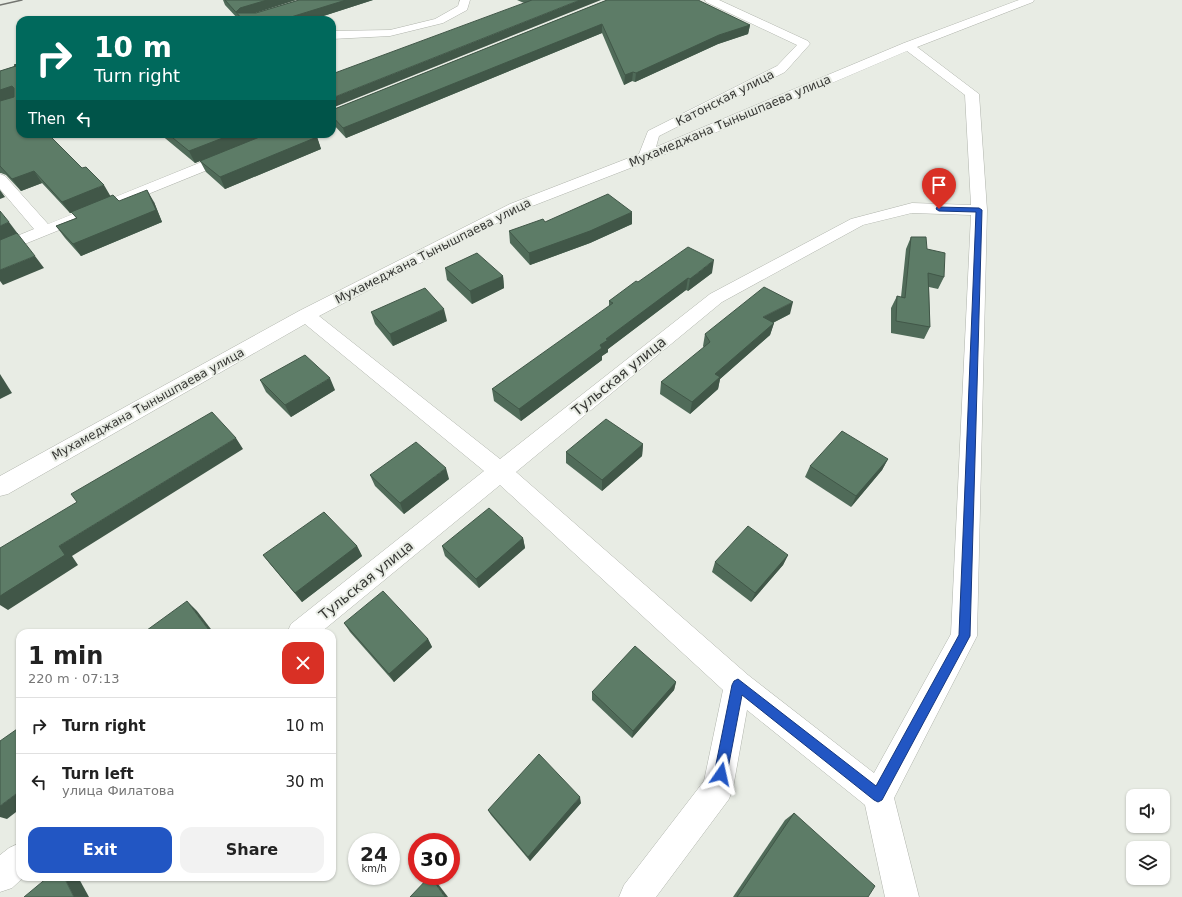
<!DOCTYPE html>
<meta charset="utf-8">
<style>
body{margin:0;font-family:"DejaVu Sans",sans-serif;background:#f2f2f2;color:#222;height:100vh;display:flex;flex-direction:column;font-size:15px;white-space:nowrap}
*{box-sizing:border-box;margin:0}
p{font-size:13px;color:#767676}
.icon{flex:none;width:22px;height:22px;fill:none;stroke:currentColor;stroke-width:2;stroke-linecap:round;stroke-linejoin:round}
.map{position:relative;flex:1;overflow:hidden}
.panel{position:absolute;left:16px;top:629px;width:320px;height:252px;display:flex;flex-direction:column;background:#fff;border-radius:12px;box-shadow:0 1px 3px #0004}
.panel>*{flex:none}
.banner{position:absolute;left:16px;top:16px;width:320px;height:122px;border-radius:12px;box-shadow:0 1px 3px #0004;background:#00695c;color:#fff;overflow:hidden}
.buttons{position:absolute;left:1126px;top:789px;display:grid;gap:8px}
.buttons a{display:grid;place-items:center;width:44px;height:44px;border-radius:8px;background:#fff;box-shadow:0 1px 3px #0004;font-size:20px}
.speed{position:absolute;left:348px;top:833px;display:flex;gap:8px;font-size:20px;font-weight:700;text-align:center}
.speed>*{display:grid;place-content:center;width:52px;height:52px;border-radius:50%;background:#fff;box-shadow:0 1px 3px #0004;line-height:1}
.speed small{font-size:10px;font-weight:400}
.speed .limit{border:6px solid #d22;background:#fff;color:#111}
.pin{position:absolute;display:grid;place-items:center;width:34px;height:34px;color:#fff;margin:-41px -17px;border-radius:50% 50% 50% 0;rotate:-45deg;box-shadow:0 0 4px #0007}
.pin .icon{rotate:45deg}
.me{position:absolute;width:44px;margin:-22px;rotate:11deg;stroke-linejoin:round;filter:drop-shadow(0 0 3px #0008)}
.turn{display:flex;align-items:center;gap:14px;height:84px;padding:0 12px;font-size:18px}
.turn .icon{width:52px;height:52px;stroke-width:2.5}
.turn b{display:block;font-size:28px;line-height:34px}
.then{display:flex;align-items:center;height:38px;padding:0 12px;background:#0003;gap:8px;font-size:15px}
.round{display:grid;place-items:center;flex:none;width:42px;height:42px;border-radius:12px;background:#f2f2f2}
.head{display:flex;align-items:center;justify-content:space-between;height:68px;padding:0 12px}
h1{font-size:24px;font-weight:800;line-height:30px}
.button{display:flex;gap:8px;margin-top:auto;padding:8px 12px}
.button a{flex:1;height:46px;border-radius:12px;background:#2256c3;color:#fff;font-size:16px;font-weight:800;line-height:46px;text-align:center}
.button a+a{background:#f2f2f2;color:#222}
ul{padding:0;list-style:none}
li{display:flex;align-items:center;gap:12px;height:56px;padding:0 12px;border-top:1px solid #e0e0e0}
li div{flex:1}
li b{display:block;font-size:15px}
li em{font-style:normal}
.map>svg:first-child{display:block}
</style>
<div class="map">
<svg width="1182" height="897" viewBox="0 0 1182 897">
<rect width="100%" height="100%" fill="#e8ece4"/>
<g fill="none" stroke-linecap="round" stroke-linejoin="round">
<defs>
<g id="minor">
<path d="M460,0H470L467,10L443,23L390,36L332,39V31L390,30L435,19L458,6Z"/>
<path d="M705,0H719L808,41L810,44L785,72L659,136L656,147L904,43L1019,0H1034L1033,2L917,47L979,94L987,210L977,636L894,798L919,897H885L865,805L747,710L733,788L729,799L656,897H619L624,885L704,781L723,690L500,485L320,633H287L291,624L484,471L305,324L8,494L0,496V476L299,311L510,204L639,154L648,131L777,66L797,45L706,2ZM907,51L965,95L971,205L912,203L851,219L710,294L500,459L319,316L522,210L651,160ZM912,213L971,215L951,634L874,773L748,675L516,472L722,302L863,225Z"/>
<path d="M271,134H291L289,137L0,254V243L34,229L0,189V174L5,176L48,224Z"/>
<path d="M20,843V877H24L12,888L0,892V855L9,848Z"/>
</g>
</defs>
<use href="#minor" stroke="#b0b4ac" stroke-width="1"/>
<use href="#minor" fill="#fff" fill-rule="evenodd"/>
<path stroke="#737570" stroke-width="1.5" d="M0,5L22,0"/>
</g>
<g fill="#506b59">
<path d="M223,0H296L253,13H256L299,0H373L311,20H239L225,5Z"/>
<path d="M517,0H601L524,3Z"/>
<path d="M607,0L750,25L748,34L718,44L635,82L632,81L624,85L602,33L346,138L332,123V110Z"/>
<path d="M20,63V134L110,196L119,201L154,202L162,222L81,256L65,238L56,226L76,218L72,213H70L42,183L21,191L6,175L1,173H0V71L15,66L14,65Z"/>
<path d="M160,134H267L317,137L321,149L225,189L206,172L200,161L195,163Z"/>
<path d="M545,222L632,224L590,243L530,265L510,243L509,231Z"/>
<path d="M911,237L927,249L944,277L938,289L929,287L930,327L924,339L891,333V308L897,296L901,297L906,249Z"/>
<path d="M445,268L503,276L504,288L472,304L447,280Z"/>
<path d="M712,273L688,291L686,290L608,349V352L602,356V360L521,421L494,401L492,389L609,307V301L638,282Z"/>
<path d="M371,312L447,321L393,346L375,324Z"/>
<path d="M790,314L773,323H774L770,335L720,379L718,389L690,414L660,394L661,382L704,348L703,346L705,334Z"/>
<path d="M260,380L335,390L291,417L266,392Z"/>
<path d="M643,444L642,456L602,491L566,463V452Z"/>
<path d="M888,459L882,470L851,507L805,477L810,466Z"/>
<path d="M370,475L449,479L404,514L375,486Z"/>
<path d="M523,538L525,548L479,588L445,556L442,546Z"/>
<path d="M357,546L362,556L302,602L271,565L263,555Z"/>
<path d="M788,555L783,565L751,602L712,572L715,562Z"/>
<path d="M344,623L428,639L432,647L394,682L350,632Z"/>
<path d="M676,682L674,690L632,738L592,700V692Z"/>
<path d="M581,803L530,861L491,815L488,810Z"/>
<path d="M794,813L868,897H733L785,820Z"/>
</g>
<g fill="#415748">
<path d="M267,0H296L243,17L236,12L240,8Z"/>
<path d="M346,0H373L311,20H285L291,17Z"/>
<path d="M580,0H601L332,108V98Z"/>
<path d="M602,24V33L346,138L343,128Z"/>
<path d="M750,25L748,34L718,44L635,82L636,73L719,35Z"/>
<path d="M633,72L632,81L624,85L625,75Z"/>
<path d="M12,86L20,98L0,104V90Z"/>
<path d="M233,134H267L195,163L189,151Z"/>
<path d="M317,137L321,149L225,189L220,177Z"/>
<path d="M34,171L42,183L21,191L12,179Z"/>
<path d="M104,185L111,197L70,213L62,202Z"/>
<path d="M0,190L5,197L0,199Z"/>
<path d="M147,190L154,202L162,222L81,256L73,244Z"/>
<path d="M632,212V224L590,243L530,265L529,253Z"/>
<path d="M9,222L18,234L0,242V226Z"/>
<path d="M35,256L44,268L3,285L0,281V270Z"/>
<path d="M714,260L712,273L688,291L690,279Z"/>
<path d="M503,276L504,288L472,304L470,291Z"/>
<path d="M688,278L686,290L608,349V352L602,356V360L521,421L519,409L600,345L606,339Z"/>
<path d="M793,302L790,314L760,329L763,317Z"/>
<path d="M444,309L447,321L393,346L390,334Z"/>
<path d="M774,323L770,335L720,379L718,389L690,414L692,402L715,374Z"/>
<path d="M0,374L12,393L0,399Z"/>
<path d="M330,378L335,390L291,417L285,405Z"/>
<path d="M236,438L243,449L72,556L78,565L8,610L0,605V596L59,546Z"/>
<path d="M643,444L642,456L602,491V480Z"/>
<path d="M888,459L882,470L851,507L856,496Z"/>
<path d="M446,468L449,479L404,514L400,503Z"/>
<path d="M523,538L525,548L479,588L476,579Z"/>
<path d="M357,546L362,556L302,602L295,593Z"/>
<path d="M788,555L783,565L751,602L755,593Z"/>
<path d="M187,601L197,611L214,633H211Z"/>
<path d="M428,639L432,647L394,682L389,674Z"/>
<path d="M676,682L674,690L632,738L633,731Z"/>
<path d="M20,791V809L7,819L0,817V806Z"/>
<path d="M580,797L581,803L530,861L528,857Z"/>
<path d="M430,876L435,880L448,897H445Z"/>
<path d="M64,877H78L89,897H74Z"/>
</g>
<g fill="#5d7c67" stroke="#415748">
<path d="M225,0H267L240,8L236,12L238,13H256L299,0H346L291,17L292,18L285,20H243Z"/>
<path d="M532,0H580L332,98V74Z"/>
<path d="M607,0H698L750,25L719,35L636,73L633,72L625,75L602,24L343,128L332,116V110Z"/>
<path d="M20,63V134H48L82,168L86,167L104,185L62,202L34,171L12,179L0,166V101L14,97V88L12,86L0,90V71L16,66L14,65Z"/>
<path d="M168,134H233L189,151Z"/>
<path d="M267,134H312L317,137L220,177L200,161Z"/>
<path d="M147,190L156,210L73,244L56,226L77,218L71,212L113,195L119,201Z"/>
<path d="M608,194L632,212L590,231L529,253L509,231L543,219L545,222Z"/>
<path d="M0,211L9,222L0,226Z"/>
<path d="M17,233L35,256L0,270V240Z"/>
<path d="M911,237H926L927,249L945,253L944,277L928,273L930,327L896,321L897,296L905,298Z"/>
<path d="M688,247L714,260L690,279L688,278L606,339L608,340L600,345L602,348L519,409L492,389L613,303L609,301L636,281L638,282Z"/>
<path d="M477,253L503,276L470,291L445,268Z"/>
<path d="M764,287L793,302L763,317L774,323L715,374L720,377L692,402L661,382L710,342L705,334Z"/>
<path d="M425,288L444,309L390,334L371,312Z"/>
<path d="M305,355L330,378L285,405L260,380Z"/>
<path d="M212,412L236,438L59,546L65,555L0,596V548L77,502L71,494Z"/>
<path d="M606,419L643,444L602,480L566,452Z"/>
<path d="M842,431L888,459L856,496L810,466Z"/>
<path d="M416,442L446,468L400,503L370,475Z"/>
<path d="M489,508L523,538L476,579L442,546Z"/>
<path d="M324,512L357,546L295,593L263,555Z"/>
<path d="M748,526L788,555L755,593L715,562Z"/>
<path d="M383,591L428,639L389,674L344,623Z"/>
<path d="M187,601L211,633H143Z"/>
<path d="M635,646L676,682L633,731L592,692Z"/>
<path d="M20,727V791L0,806V741Z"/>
<path d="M539,754L580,797L528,857L488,810Z"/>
<path d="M794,813L875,886L868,897H737Z"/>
<path d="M430,876L445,897H410Z"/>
<path d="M48,877H64L74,897H24Z"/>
</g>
<path fill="#2256c3" stroke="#16387f" d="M937,207L979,208L982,210L970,636L882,800L878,802L874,800L742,695L727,774L725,778L721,780L716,778L714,774L732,685L734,681L738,679L876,786L959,635L976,212L939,211L936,209Z"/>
<g text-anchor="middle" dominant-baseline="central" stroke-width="4" stroke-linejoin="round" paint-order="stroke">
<g font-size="12" fill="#363734" stroke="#e8ece4">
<text transform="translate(725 98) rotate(-27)">Катонская улица</text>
<text transform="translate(730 121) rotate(-23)">Мухамеджана Тынышпаева улица</text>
<text transform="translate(433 251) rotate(-27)">Мухамеджана Тынышпаева улица</text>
<text transform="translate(148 404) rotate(-29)">Мухамеджана Тынышпаева улица</text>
</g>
<g font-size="14" fill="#363734" stroke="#e8ece4">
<text transform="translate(619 376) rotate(-39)">Тульская улица</text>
<text transform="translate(366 580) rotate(-39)">Тульская улица</text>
</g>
</g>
</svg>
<div class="buttons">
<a><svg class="icon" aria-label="sound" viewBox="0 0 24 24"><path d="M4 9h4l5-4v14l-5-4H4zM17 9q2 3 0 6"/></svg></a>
<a><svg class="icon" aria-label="layers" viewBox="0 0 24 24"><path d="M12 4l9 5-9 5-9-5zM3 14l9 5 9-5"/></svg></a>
</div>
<div class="speed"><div>24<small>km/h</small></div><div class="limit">30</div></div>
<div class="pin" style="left:939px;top:209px;background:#d93025"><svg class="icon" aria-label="arrive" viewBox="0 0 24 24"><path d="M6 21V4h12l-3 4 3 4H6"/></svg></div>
<svg class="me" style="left:721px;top:774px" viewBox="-20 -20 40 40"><path d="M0-17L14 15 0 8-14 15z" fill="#2256c3" stroke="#fff" stroke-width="4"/></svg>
<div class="banner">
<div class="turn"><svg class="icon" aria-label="right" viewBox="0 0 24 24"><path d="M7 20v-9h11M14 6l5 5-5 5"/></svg><div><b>10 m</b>Turn right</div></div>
<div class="then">Then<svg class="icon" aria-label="left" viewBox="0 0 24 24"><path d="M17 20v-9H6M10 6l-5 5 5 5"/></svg></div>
</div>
<section class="panel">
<div class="head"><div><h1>1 min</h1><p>220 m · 07:13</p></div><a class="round" style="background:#d93025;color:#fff"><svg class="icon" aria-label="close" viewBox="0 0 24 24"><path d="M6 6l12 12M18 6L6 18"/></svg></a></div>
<ul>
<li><svg class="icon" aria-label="right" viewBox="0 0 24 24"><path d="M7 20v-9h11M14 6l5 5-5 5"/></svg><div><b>Turn right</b></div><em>10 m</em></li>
<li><svg class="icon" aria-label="left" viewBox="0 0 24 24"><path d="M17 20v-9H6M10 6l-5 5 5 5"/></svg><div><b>Turn left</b><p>улица Филатова</p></div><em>30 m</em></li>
</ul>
<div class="button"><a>Exit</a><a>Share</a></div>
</section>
</div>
